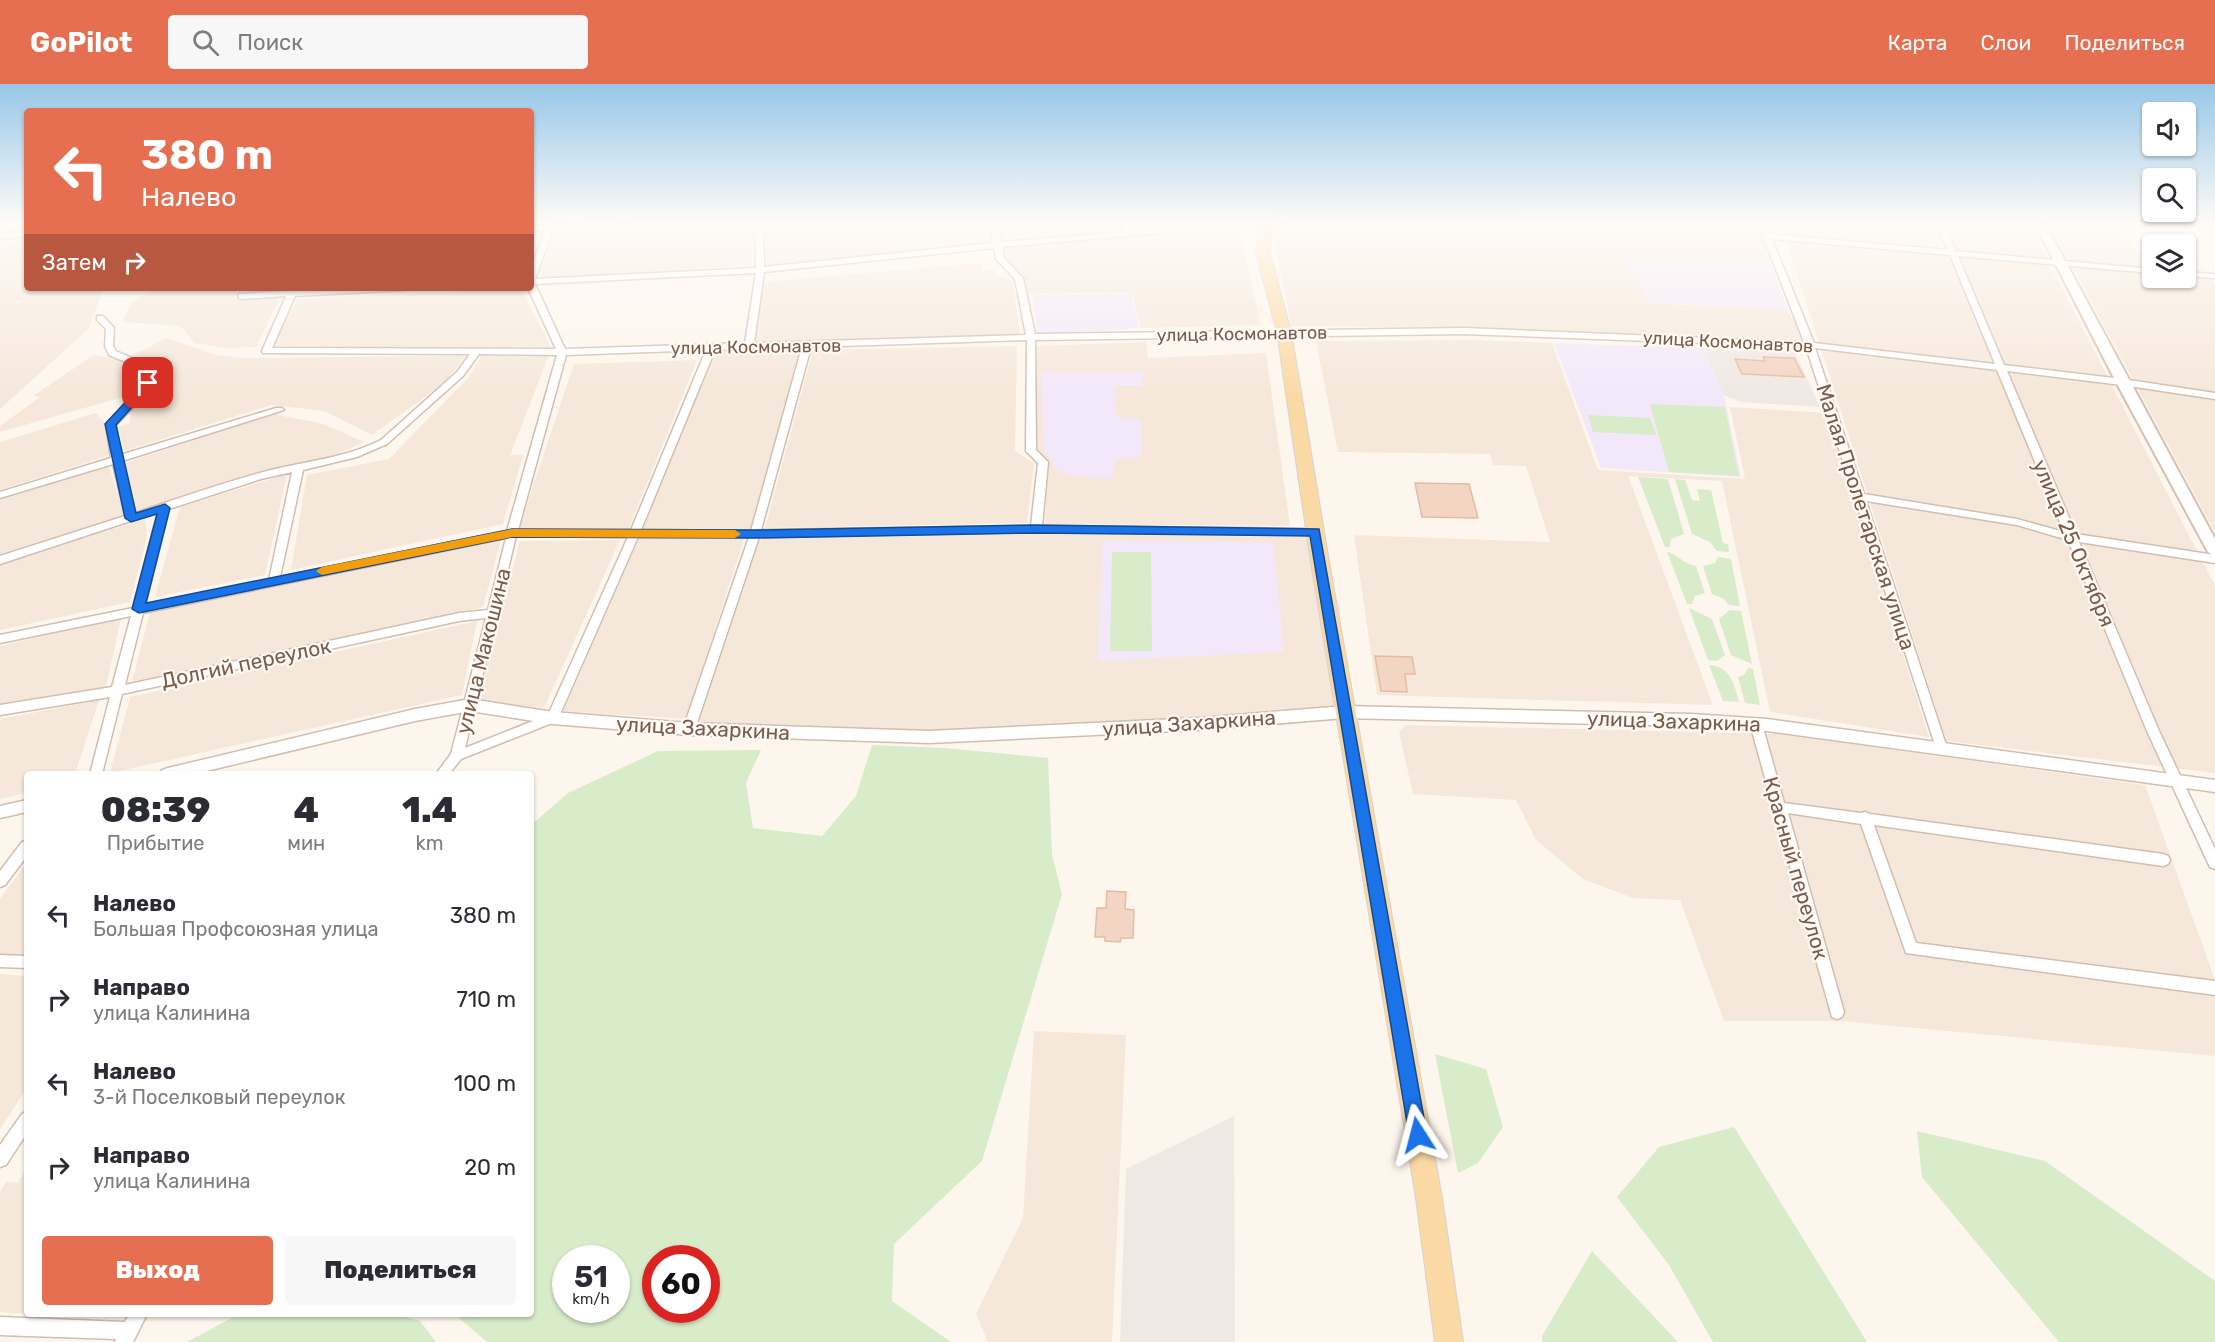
<!DOCTYPE html>
<html lang="ru">
<meta charset="utf-8">
<style>
body{margin:0;font-family:Rubik,sans-serif;background:#f7f7f7;color:#2b2b33;height:100vh;display:flex;flex-direction:column;font-size:22px;white-space:nowrap}
*{box-sizing:border-box;margin:0}
p{font-size:20px;color:#7c7c81}
.icon{flex:none;width:33px;height:33px;fill:none;stroke:currentColor;stroke-width:2;stroke-linecap:round;stroke-linejoin:round}
.map{position:relative;flex:1;overflow:hidden}
.panel{position:absolute;left:24px;top:687px;width:510px;height:546px;display:flex;flex-direction:column;background:#fff;border-radius:6px;box-shadow:0 2px 4px #0004}
.panel>*{flex:none}
.top-card{position:absolute;left:24px;top:24px;width:510px;height:183px;border-radius:6px;box-shadow:0 2px 4px #0004;background:#e76f51;color:#fff;overflow:hidden}
.tools{position:absolute;left:2142px;top:18px;display:grid;gap:12px}
.tools a{display:grid;place-items:center;width:54px;height:54px;border-radius:6px;background:#fff;box-shadow:0 2px 4px #0004;font-size:30px}
.speed{position:absolute;left:552px;top:1161px;display:flex;gap:12px;font-size:30px;font-weight:700;text-align:center}
.speed>*{display:grid;place-content:center;width:78px;height:78px;border-radius:50%;background:#fff;box-shadow:0 2px 4px #0004;line-height:1}
.speed small{font-size:15px;font-weight:400}
.speed .limit{border:9px solid #d22;background:#fff;color:#111}
.pin{position:absolute;display:grid;place-items:center;width:51px;height:51px;color:#fff;margin:-26px;border-radius:12px;box-shadow:0 3px 9px #0006}
.me{position:absolute;width:66px;margin:-33px;rotate:351deg;stroke-linejoin:round;filter:drop-shadow(0 0 4px #0008)}
.turn{display:flex;align-items:center;gap:21px;height:126px;padding:0 18px;font-size:27px}
.turn .icon{width:78px;height:78px;stroke-width:2.5}
.turn b{display:block;font-size:42px;line-height:51px}
.then{display:flex;align-items:center;height:57px;padding:0 18px;background:#0003;gap:12px;font-size:22px}
.eta{display:flex;justify-content:space-evenly;align-items:center;height:102px;text-align:center}
.eta b{font-size:36px;font-weight:800;line-height:42px}
.button{display:flex;gap:12px;margin-top:auto;padding:12px 18px}
.button a{flex:1;height:69px;border-radius:6px;background:#e76f51;color:#fff;font-size:24px;font-weight:800;line-height:69px;text-align:center}
.button a+a{background:#f7f7f7;color:#2b2b33}
ul{padding:0;list-style:none}
li{display:flex;align-items:center;gap:18px;height:84px;padding:0 18px}
li div{flex:1}
li b{display:block;font-size:22px}
li em{font-style:normal}
header{display:flex;align-items:center;gap:36px;box-sizing:border-box;height:84px;padding:0 30px;background:#e76f51;color:#fff}
header strong{font-size:28px}
nav{display:flex;gap:33px;margin-inline-start:auto;font-size:21px}
.search{width:420px;height:54px;background:#f7f7f7;display:flex;align-items:center;gap:15px;box-sizing:border-box;padding:0 21px;border-radius:6px;color:#7c7c81;font-size:22px}
.map>svg:first-child{display:block}
</style>
<header>
<strong>GoPilot</strong>
<div class="search"><svg class="icon" aria-label="search" viewBox="0 0 24 24"><circle cx="10" cy="10" r="6"/><path d="M15 15l6 6"/></svg>Поиск</div>
<nav><a>Карта</a><a>Слои</a><a>Поделиться</a></nav>
</header>
<div class="map">
<svg width="2215" height="1258" viewBox="0 0 2215 1258">
<rect width="100%" height="100%" fill="#fdf6ec"/>
<g fill="#f5e8da">
<path d="M653,136H754L752,181L536,195L555,145Z"/>
<path d="M763,136H985L988,159L764,183Z"/>
<path d="M996,136H1113L1119,149L1001,159Z"/>
<path d="M1127,136H1199V142L1133,147Z"/>
<path d="M1344,136H1760L1769,177L1624,175L1650,219L1788,226L1806,258L1457,243L1291,242L1272,142Z"/>
<path d="M1780,136H2027L2215,502V689L1946,657Z"/>
<path d="M2047,136H2113L2134,166L2152,172V194H2186V183L2210,192L2215,203V448Z"/>
<path d="M1239,146L1261,241L1141,244L1132,208L1026,210L1023,193L1004,174L1002,162Z"/>
<path d="M27,156V204H104L88,245L0,325V159Z"/>
<path d="M981,179L983,187L995,186L996,193L1013,196L1020,252L755,259L764,198Z"/>
<path d="M159,204H285L256,263L224,264L195,259L180,242L122,238L133,217Z"/>
<path d="M521,205L551,263L272,264L297,215Z"/>
<path d="M166,254L217,271L242,274L465,272L446,298L372,351L325,327L271,321L124,367L118,343L130,339L131,327L160,299L157,284L132,272Z"/>
<path d="M1466,256L1552,259L1598,386L1745,395L1730,323L1827,329L1929,653L1770,628L1722,397L1628,392L1713,621L1377,611L1354,451L1550,458L1526,382L1493,381L1490,370L1338,368L1316,257Z"/>
<path d="M1146,258L1148,274L1266,269L1290,442L1045,440L1048,379L1035,367L1036,262Z"/>
<path d="M1017,262L1015,367L1034,379L1027,439L765,444L813,266Z"/>
<path d="M802,266L751,446L643,445L715,268Z"/>
<path d="M94,271L121,276L147,292L137,309L0,348V342L40,313L33,312Z"/>
<path d="M549,271L510,371H523L503,440L291,486L307,391L389,375L468,294L481,272Z"/>
<path d="M697,276L629,444H519L574,280Z"/>
<path d="M96,329L106,341L110,371L0,406V358Z"/>
<path d="M273,330L324,340L364,358L326,375L273,384L136,427L125,379Z"/>
<path d="M109,382L124,431L0,471V416Z"/>
<path d="M287,390L265,491L155,513L180,423Z"/>
<path d="M145,435L147,453L130,518L0,546V480Z"/>
<path d="M1036,450L1309,453L1336,622L1197,634L929,647L694,639L755,455Z"/>
<path d="M501,455L483,523L132,598L150,528Z"/>
<path d="M639,455H744L686,635L563,627Z"/>
<path d="M620,456L544,624L494,620L478,614L520,457Z"/>
<path d="M121,534L106,603L0,620V562Z"/>
<path d="M477,537L462,611L110,689L130,613Z"/>
<path d="M99,616L75,690H27V709L0,715V635Z"/>
<path d="M1406,641L1779,650L2145,701L2215,896V972L1840,937H1724L1680,816L1633,814L1583,795L1536,756L1516,716L1413,710L1399,648Z"/>
<path d="M27,778V873L0,872V815Z"/>
<path d="M0,890L27,892V1004L0,1045Z"/>
<path d="M1034,947L1126,951L1112,1258H988L976,1230L1023,1134Z"/>
<path d="M27,1084V1230L0,1228V1108L6,1098L18,1099Z"/>
</g>
<g fill="#efe9e4">
<path d="M1702,264L1795,268L1820,323L1741,318L1724,311Z"/>
<path d="M1234,1032L1235,1258H1120L1126,1085Z"/>
</g>
<g fill="#f3e8fa">
<path d="M1624,175L1769,177L1788,226L1650,219Z"/>
<path d="M1131,209L1140,244L1038,250L1032,211Z"/>
<path d="M1554,259L1702,264L1724,311L1741,393L1601,384Z"/>
<path d="M1041,288L1143,289V302H1116L1115,328L1121,334L1142,337V372L1117,376L1111,395L1073,392L1055,386L1051,375L1044,369Z"/>
<path d="M1102,457L1273,458L1284,568L1098,577Z"/>
</g>
<g fill="#d8ecc9" fill-rule="evenodd">
<path d="M1650,320L1725,323L1739,392L1669,388Z"/>
<path d="M1588,331L1650,334L1656,351L1593,348Z"/>
<path d="M1638,393L1668,395L1684,450L1671,455L1670,463H1665Z"/>
<path d="M1675,395L1685,396L1692,416L1700,417L1697,405L1711,406L1723,459L1728,460L1729,468L1717,467L1710,458L1692,450Z"/>
<path d="M1112,468H1151L1152,567H1110Z"/>
<path d="M1667,468C1675,468 1683,480 1696,482L1705,509L1695,512L1692,520H1687Z"/>
<path d="M1718,473L1731,475L1740,522L1729,521L1724,515L1712,510L1703,482L1715,479Z"/>
<path d="M1689,524L1712,535L1725,571L1717,577L1708,576Z"/>
<path d="M1730,526L1741,527L1752,580L1731,571L1719,535Z"/>
<path d="M1709,581C1731,583 1734,600 1739,618L1723,617Z"/>
<path d="M1748,584L1753,585L1760,621L1745,619L1738,593L1744,591Z"/>
<path d="M872,661L944,664L1048,674L1052,770L1062,810L982,1077L894,1160L892,1217L951,1258H487L454,1230H531V741L568,709L658,667L761,666L746,699L753,744L822,752L856,712ZM566,1174H616V1226H566ZM656,1174H706V1226H656Z"/>
<path d="M1435,970L1486,985L1503,1043L1478,1079L1458,1089Z"/>
<path d="M1734,1043L1867,1258H1713L1669,1181L1617,1113L1659,1063Z"/>
<path d="M1917,1047L2045,1077L2215,1197V1258H2059L1922,1093Z"/>
<path d="M1592,1167L1678,1258H1542V1252Z"/>
<path d="M239,1230H395L420,1237L436,1258H187Z"/>
</g>
<g fill="#f3d5c3" stroke="#e6bba3" stroke-width="1.5">
<path d="M1763,273L1794,274L1804,293L1742,290L1735,275L1765,277Z"/>
<path d="M1415,399L1469,400L1478,434L1422,433Z"/>
<path d="M1375,572L1412,573L1415,590H1405L1407,608L1381,607Z"/>
<path d="M1107,807L1126,808L1125,825L1134,826L1133,854H1121L1120,858L1105,857V853H1095L1097,824H1106Z"/>
</g>
<g fill="none" stroke-linecap="round" stroke-linejoin="round">
<defs>
<g id="minor">
<path d="M549,136H555V141L609,136H638L634,138L553,145L535,195L756,184L755,136H763L764,183L993,159L988,136H996L1001,158L1125,148L1118,136H1126L1132,147L1206,141H1258L1264,136H1298L1294,138L1267,140L1260,145H1206L1002,163L1004,174L1023,194L1035,250L1464,244L1804,258L1763,152L1760,136H1768L1771,150L1948,166L1935,136H1943L1956,167L2152,185V189L1958,172L2004,281L2122,295L2215,309V315L2122,301L2007,287L2076,450L2215,471V479L2079,458L2159,647L2215,765V785L2210,783L2208,779L2147,647L2068,456L2017,441L1866,417L1947,664L1945,667H1937L1806,263L1464,250L1035,256L1036,366L1048,378L1042,442L1315,445L1320,448L1319,450L1036,448L759,453L695,645L693,648H685L683,645L749,453H638L557,637L461,675L449,690H436L451,670L486,534L459,537L122,610L102,690H90L110,613L0,631V621L112,603L131,532L0,559V551L133,524L158,428L0,480V472L125,432L113,380L0,414V408L111,374L106,340L140,306L145,293L128,279L109,271L105,262L106,245L97,236V232H103L114,244L113,262L116,267L134,275L155,292L147,309L116,341L120,371L276,324H282L284,326L122,377L135,429C180,414 225,398 271,386C308,377 345,374 381,356L457,288L470,270L263,269L262,267L286,212L242,215L239,214V210L288,207L290,204H298L297,207L410,204L406,206L295,212L272,264L556,265L528,204H531V185L545,146L531,147V143L547,141ZM1772,155L1950,171L1995,280L1814,259ZM994,164L996,175L1015,195L1026,251L754,259L764,188ZM756,189L745,259L565,265L535,200ZM1027,256L1026,367L1038,379L1031,442L761,446L811,263ZM802,263L751,447L641,446L715,266ZM1815,264L1997,286L2064,448L2017,435L1864,410ZM706,266L631,446H518L566,271ZM479,270L557,271L507,447L280,493L303,386L357,373L387,360L463,292ZM292,388L269,496L145,521L169,425L261,395ZM516,452L628,453L548,631L465,664ZM506,454L488,526L459,529L125,601L143,529Z"/>
<path d="M2186,188L2215,190V194L2186,192Z"/>
<path d="M1756,635L1760,637L1762,640L1784,719L1861,729L1865,728L1870,730L2163,770L2168,772L2170,776L2168,780L2163,782L1874,741L1916,859L2215,897V911L1906,869L1861,740L1788,729L1844,928L1842,933L1837,935L1832,933L1750,640L1752,637Z"/>
<path d="M27,757V772L5,801L0,803V787L22,758Z"/>
<path d="M0,871L27,872V884L0,883Z"/>
<path d="M27,1027V1049L6,1081L0,1083V1061L22,1030Z"/>
<path d="M129,1230H147L133,1258H115L116,1255L0,1251V1233L125,1238Z"/>
</g>
<g id="tertiary">
<path d="M470,615L553,628L689,639L929,647L1198,634L1345,622L1691,630L1767,635L2215,696V708L1767,647L1691,642L1345,634L1198,646L929,659L689,651L553,640L470,627L415,637L194,690H160L162,686L168,684L415,625Z"/>
<path d="M27,716V728L0,734V722Z"/>
</g>
<g id="secondary">
<path d="M2033,136H2043L2215,455V473L2208,468L2116,298Z"/>
<path d="M27,146V152L0,155V149Z"/>
</g>
<path id="primary" d="M1259,136H1271L1270,169L1291,248L1329,478L1442,1114L1463,1258H1435L1416,1114L1311,478L1277,248L1256,169Z"/>
</defs>
<use href="#minor" stroke="#d1beb0" stroke-width="3"/>
<use href="#tertiary" stroke="#d1beb0" stroke-width="3"/>
<use href="#secondary" stroke="#d6c0b0" stroke-width="4"/>
<use href="#primary" stroke="#dad1cd" stroke-width="2"/>
<use href="#minor" fill="#fff" fill-rule="evenodd"/>
<use href="#tertiary" fill="#fff" fill-rule="evenodd"/>
<use href="#secondary" fill="#fff" fill-rule="evenodd"/>
<use href="#primary" fill="#fbd9a5" fill-rule="evenodd"/>
</g>
<linearGradient id="sky" x2="0" y2="1"><stop stop-color="#97c7e8"/><stop offset="0.44" stop-color="#fefbf6"/><stop offset="1" stop-color="#fefbf6" stop-opacity="0"/></linearGradient>
<rect width="2215" height="312" fill="url(#sky)"/>
<path fill="#1a73e8" stroke="#114b97" stroke-width="1.5" d="M145,297L154,299L116,341L136,429L165,420L170,424L146,519L512,445L755,446L1036,441L1319,445L1427,1051L1425,1057L1418,1060L1412,1057L1409,1051L1310,452L1036,449L755,454L512,453L139,529L132,525L157,430L131,438L125,434L105,340Z"/>
<path fill="#f59e0b" d="M512,445L735,446L741,450L735,454L512,453L322,491L316,487L322,483Z"/>
<g text-anchor="middle" dominant-baseline="central" stroke-width="4.5" stroke-linejoin="round" paint-order="stroke">
<g font-size="18" fill="#7a5c4d" stroke="#fffaf3">
<text transform="translate(1242 250) rotate(-1)">улица Космонавтов</text>
<text transform="translate(1728 258) rotate(3)">улица Космонавтов</text>
<text transform="translate(756 263) rotate(-1)">улица Космонавтов</text>
</g>
<g font-size="21" fill="#7a5c4d" stroke="#fffaf3">
<text transform="translate(1866 433) rotate(72)">Малая Пролетарская улица</text>
<text transform="translate(2074 459) rotate(67)">улица 25 Октября</text>
<text transform="translate(483 567) rotate(-76)">улица Макошина</text>
<text transform="translate(246 579) rotate(-12)">Долгий переулок</text>
<text transform="translate(1674 637) rotate(2)">улица Захаркина</text>
<text transform="translate(1189 639) rotate(-4)">улица Захаркина</text>
<text transform="translate(703 644) rotate(3)">улица Захаркина</text>
<text transform="translate(1796 784) rotate(74)">Красный переулок</text>
</g>
</g>
</svg>
<div class="tools">
<a><svg class="icon" aria-label="sound" viewBox="0 0 24 24"><path d="M4 9h4l5-4v14l-5-4H4zM17 9q2 3 0 6"/></svg></a>
<a><svg class="icon" aria-label="search" viewBox="0 0 24 24"><circle cx="10" cy="10" r="6"/><path d="M15 15l6 6"/></svg></a>
<a><svg class="icon" aria-label="layers" viewBox="0 0 24 24"><path d="M12 4l9 5-9 5-9-5zM3 14l9 5 9-5"/></svg></a>
</div>
<div class="speed"><div>51<small>km/h</small></div><div class="limit">60</div></div>
<div class="pin" style="left:148px;top:299px;background:#d93025"><svg class="icon" aria-label="arrive" viewBox="0 0 24 24"><path d="M6 21V4h12l-3 4 3 4H6"/></svg></div>
<svg class="me" style="left:1418px;top:1051px" viewBox="-20 -20 40 40"><path d="M0-17L14 15 0 8-14 15z" fill="#1a73e8" stroke="#fff" stroke-width="4"/></svg>
<div class="top-card">
<div class="turn"><svg class="icon" aria-label="left" viewBox="0 0 24 24"><path d="M17 20v-9H6M10 6l-5 5 5 5"/></svg><div><b>380 m</b>Налево</div></div>
<div class="then">Затем<svg class="icon" aria-label="right" viewBox="0 0 24 24"><path d="M7 20v-9h11M14 6l5 5-5 5"/></svg></div>
</div>
<section class="panel">
<div class="eta">
<div><b>08:39</b><p>Прибытие</p></div>
<div><b>4</b><p>мин</p></div>
<div><b>1.4</b><p>km</p></div>
</div>
<ul>
<li><svg class="icon" aria-label="left" viewBox="0 0 24 24"><path d="M17 20v-9H6M10 6l-5 5 5 5"/></svg><div><b>Налево</b><p>Большая Профсоюзная улица</p></div><em>380 m</em></li>
<li><svg class="icon" aria-label="right" viewBox="0 0 24 24"><path d="M7 20v-9h11M14 6l5 5-5 5"/></svg><div><b>Направо</b><p>улица Калинина</p></div><em>710 m</em></li>
<li><svg class="icon" aria-label="left" viewBox="0 0 24 24"><path d="M17 20v-9H6M10 6l-5 5 5 5"/></svg><div><b>Налево</b><p>3-й Поселковый переулок</p></div><em>100 m</em></li>
<li><svg class="icon" aria-label="right" viewBox="0 0 24 24"><path d="M7 20v-9h11M14 6l5 5-5 5"/></svg><div><b>Направо</b><p>улица Калинина</p></div><em>20 m</em></li>
</ul>
<div class="button"><a>Выход</a><a>Поделиться</a></div>
</section>
</div>
